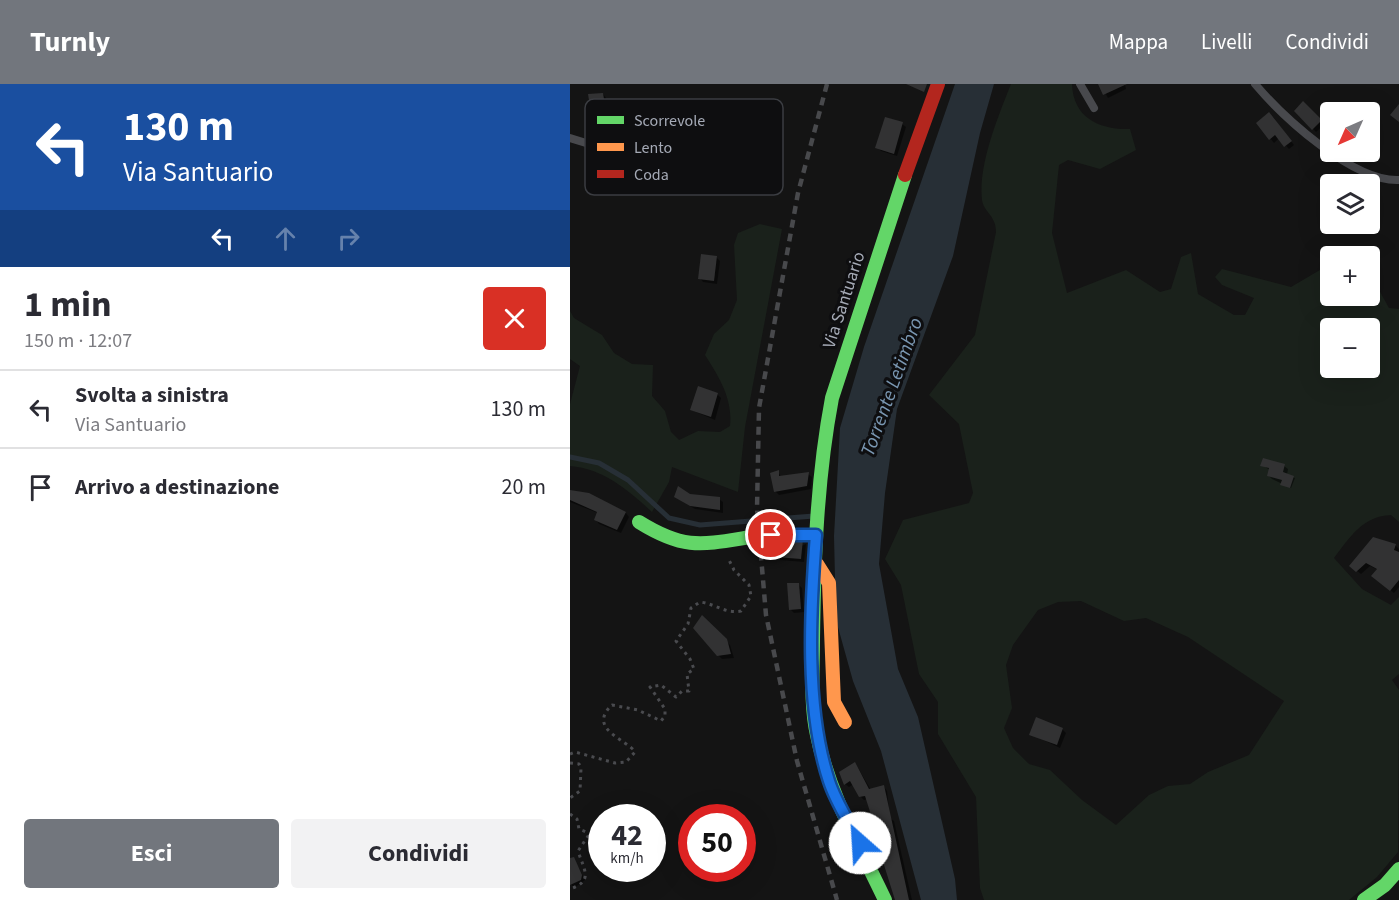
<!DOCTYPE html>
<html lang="it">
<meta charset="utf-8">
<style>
body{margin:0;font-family:"Source Sans 3",sans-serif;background:#f2f2f3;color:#2b2b33;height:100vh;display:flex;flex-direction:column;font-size:22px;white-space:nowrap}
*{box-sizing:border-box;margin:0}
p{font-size:20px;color:#7c7c81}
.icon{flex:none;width:33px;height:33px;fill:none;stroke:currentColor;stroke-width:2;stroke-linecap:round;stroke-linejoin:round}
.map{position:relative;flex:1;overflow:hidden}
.sheet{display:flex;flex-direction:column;background:#fff;width:570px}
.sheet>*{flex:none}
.top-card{background:#1a4fa0;color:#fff;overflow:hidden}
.needle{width:39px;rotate:225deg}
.controls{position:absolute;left:750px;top:18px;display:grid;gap:12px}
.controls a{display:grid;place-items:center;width:60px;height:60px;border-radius:6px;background:#fff;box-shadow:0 6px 24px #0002;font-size:30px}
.speed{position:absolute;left:18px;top:720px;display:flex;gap:12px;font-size:30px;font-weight:700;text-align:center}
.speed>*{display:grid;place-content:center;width:78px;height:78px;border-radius:50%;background:#fff;box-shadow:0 6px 24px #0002;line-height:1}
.speed small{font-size:15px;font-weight:400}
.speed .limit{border:9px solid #d22;background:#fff;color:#111}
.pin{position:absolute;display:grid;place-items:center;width:51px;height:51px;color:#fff;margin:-26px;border:3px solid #fff;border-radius:50%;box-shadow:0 2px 6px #0007}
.me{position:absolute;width:66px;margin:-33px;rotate:334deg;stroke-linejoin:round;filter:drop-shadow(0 0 4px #0008)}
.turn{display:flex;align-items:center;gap:21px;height:126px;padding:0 24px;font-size:27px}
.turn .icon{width:78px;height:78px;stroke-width:2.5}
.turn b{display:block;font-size:42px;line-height:51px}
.lanes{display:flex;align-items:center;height:57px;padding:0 24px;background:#0003;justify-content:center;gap:30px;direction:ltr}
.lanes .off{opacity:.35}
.round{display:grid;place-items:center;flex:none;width:63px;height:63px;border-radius:6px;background:#f2f2f3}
.overview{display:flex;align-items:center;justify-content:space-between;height:102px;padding:0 24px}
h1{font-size:36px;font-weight:700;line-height:45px}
.button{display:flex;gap:12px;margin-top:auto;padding:12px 24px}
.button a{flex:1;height:69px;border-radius:6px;background:#72767d;color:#fff;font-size:24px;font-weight:700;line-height:69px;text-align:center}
.button a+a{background:#f2f2f3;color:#2b2b33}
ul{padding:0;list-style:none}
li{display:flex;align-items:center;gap:18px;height:78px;padding:0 24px;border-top:2px solid #e1e1e2}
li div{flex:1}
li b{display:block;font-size:22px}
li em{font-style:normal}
header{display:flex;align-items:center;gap:36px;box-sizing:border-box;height:84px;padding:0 30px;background:#72767d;color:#fff}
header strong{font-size:28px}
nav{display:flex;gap:33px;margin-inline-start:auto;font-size:21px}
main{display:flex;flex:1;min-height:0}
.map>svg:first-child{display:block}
</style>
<header>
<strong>Turnly</strong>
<nav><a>Mappa</a><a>Livelli</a><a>Condividi</a></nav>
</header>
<main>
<section class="sheet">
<div class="top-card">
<div class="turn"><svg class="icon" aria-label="left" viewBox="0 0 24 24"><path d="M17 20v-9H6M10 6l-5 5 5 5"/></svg><div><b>130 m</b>Via Santuario</div></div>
<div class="lanes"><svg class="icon" aria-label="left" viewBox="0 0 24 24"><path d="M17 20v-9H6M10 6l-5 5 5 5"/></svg><svg class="icon off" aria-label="ahead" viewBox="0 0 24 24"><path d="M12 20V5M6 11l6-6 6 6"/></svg><svg class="icon off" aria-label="right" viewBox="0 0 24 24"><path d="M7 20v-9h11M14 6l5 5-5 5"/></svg></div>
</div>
<div class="overview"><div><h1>1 min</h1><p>150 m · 12:07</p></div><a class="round" style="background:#d93025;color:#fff"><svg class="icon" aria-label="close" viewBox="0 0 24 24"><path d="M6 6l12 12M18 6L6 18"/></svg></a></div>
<ul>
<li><svg class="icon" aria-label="left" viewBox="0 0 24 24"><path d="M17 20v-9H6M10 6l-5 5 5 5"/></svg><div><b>Svolta a sinistra</b><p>Via Santuario</p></div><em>130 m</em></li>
<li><svg class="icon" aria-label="arrive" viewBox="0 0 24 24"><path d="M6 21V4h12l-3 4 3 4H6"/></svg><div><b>Arrivo a destinazione</b></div><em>20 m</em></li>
</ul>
<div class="button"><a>Esci</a><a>Condividi</a></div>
</section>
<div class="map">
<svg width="829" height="816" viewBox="0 0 829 816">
<rect width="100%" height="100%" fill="#141414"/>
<g fill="#1a211b" fill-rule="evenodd">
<path d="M441,0H502C503,34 530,46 560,45L566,66L530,85L498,76L489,81L482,149L497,209L556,186L590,208L601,205L611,173L621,169L628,210L664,231H675L684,214L652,201L645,193L652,185L721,203L755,183L760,186V212H800V197H804L819,224L829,225V438L821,431C793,432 780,453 764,474L792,505L821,521L829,513V590L822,596L829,606L828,768L807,793L779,816H414L410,804L406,713L368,650V618L349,590L331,501L315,475L333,436L399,419L403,409L389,340L359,311L405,251L426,148C426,131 414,129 412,116C408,81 428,33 441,0ZM760,244H800V284H760ZM511,517L554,537L576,534L618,553L714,617L679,671L638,688L620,700L598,702L579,711L546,741L512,716L480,686L459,680L443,664L434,644L442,624L436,581L443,561L468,526L488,518Z"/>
<path d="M190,140L212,145L175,343L168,408L102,383L99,398L82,428C58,406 34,385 0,382V320L10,282L0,275V227L4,234L32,251L44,269L62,280L83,281L82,312L95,327L101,348L109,356L128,347L150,348L160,342C163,315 149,293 135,271L144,250L159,236L167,216L164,161L168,149Z"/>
</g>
<path fill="#272f36" d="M385,0H424L410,49L383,172L327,325L315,409L309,480L328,585L348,633L385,795L387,816H351L311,667L283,597L266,536L264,452L270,344L294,263Z"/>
<g fill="#0007">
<path d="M530,0H555L556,5L538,14Z"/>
<path d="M33,10L36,14L41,42L28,44L25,40Z"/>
<path d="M733,19L754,41L746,48L726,27Z"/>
<path d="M703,33L724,61L719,65L709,54L704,59L688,39Z"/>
<path d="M332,40L336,43L327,72L311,67L307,63Z"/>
<path d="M146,173L150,177L147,200L133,198L130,194Z"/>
<path d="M147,310L151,314L145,336L121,326Z"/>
<path d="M692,381L714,382L718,385L717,391L725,394L721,404L702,395L698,391L700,386Z"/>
<path d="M208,388L212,394L238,390L242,393L241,405L209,411L205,407Z"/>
<path d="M0,407L18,411L56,429L59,433L51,449L29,440L26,436L28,429L0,418Z"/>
<path d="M120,411L149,415L153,418V429L125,425L105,413Z"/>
<path d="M236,460L234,478L210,476L206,472Z"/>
<path d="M825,461L829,465V503L824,509L806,495L808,486L800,482L791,490L781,482Z"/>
<path d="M228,500L232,504L234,528L224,529L220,525Z"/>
<path d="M132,534L160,561L164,574L152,575L148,571Z"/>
<path d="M492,645L496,649L490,664L461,650Z"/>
<path d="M285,679L301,706L314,703L317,707L320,734L324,737L342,816H327L298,715L294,716L291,713L284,700L279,703L275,700Z"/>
<path d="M4,775L15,796L4,804L0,799V776Z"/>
</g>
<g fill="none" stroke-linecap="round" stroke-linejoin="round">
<path stroke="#272f36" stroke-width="5" d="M0,373L29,379L58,396L99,434L130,441L244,432"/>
</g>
<g fill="#323233">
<path d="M336,0H357L354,8Z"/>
<path d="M528,0H557L533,11Z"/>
<path d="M33,9L38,39L23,41L18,10Z"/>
<path d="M733,17L752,36L742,46L724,27Z"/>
<path d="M829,20V38L820,31Z"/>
<path d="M699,28L722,57L714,63L705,51L699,56L686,39Z"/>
<path d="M315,33L333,38L324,70L305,64Z"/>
<path d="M131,170L147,172L144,197L128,195Z"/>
<path d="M128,302L148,309L141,333L120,326Z"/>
<path d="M693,374L715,380L713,388L724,392L720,404L710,401L712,396L697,392L699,384L690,382Z"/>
<path d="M209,386V392L239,388L237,402L204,408L200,389Z"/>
<path d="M108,402L120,410L150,413V426L120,422L104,413Z"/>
<path d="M0,406L19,409L56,428L47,446L24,436L27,428L0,416Z"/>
<path d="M803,453L826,460L824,466L829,468V496L820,507L801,492L807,485L796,479L786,488L779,482Z"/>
<path d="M205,455H233L231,475L205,473Z"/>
<path d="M217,499H229L231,525L219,526Z"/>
<path d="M132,531L157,555L161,570L147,572L123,544Z"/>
<path d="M466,633L493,644L487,661L459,651Z"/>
<path d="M285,678L299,705L314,701L339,816H325L309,765L290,737L302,734L295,712L289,713L280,697L274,701L269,688Z"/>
<path d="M4,773L12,791L11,796L0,801V774Z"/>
</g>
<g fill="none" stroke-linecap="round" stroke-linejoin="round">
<g stroke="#4a4b4f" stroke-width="3" stroke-dasharray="3 4.5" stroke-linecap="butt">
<path d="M0,670L5,668L45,679L56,678L65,668C58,656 16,645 42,621L68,626L91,637L95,632V625L80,603L91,601L106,613L112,607H119L117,590L124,585L120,575L106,557L118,540L121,524L130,518C146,520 155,530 171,527L181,512L179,501L164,486L159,476"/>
<path d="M0,679L9,680L11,684L10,707L0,714"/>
<path d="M0,730L7,735L9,745L16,748L18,752L8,767C14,786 24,797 0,805"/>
</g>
<g stroke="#48494d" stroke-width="8">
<path d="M510,0L524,24"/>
<path d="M685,0C713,33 783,98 829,96"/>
<path d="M0,54L29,63L51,60L55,44L50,27"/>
</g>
<g stroke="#63d668" stroke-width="14">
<path d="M69,438C114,466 131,461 181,453"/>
<path d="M201,451H246"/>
<path d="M315,816C290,763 259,710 247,651C240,620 243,587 243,556C244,475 247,393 262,314L335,91"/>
<path d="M794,816L815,801L829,785"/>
</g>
<path stroke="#ff974d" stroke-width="14" d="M247,480L259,499L264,618L275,638"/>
<path stroke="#b3261e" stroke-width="14" d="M335,91L368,0"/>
<path stroke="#48494c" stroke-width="4.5" stroke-dasharray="8 6" stroke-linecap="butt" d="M257,0L228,109L189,324L187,425L196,531L227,677L267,816"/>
</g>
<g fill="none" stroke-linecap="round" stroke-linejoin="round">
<defs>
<path id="route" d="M201,451H246C240,528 235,624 259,697C266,719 280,739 290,759"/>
</defs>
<use href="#route" stroke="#114b97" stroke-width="15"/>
<use href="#route" stroke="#1a73e8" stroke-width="10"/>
</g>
<g text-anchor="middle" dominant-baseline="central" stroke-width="6" stroke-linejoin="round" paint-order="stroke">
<g font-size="18" fill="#a5aab6" stroke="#0e0e10">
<text transform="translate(274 216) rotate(-72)">Via Santuario</text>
</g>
<g font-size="20" font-style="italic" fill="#7a97b2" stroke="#0e0e10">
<text transform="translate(322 303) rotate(-70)">Torrente Letimbro</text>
</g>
</g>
<rect x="15" y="15" width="198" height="96" rx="9" fill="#0e0e10" stroke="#3b3d42" stroke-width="1.5"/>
<rect x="27" y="32" width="27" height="8" fill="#63d668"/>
<rect x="27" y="59" width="27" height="8" fill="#ff974d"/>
<rect x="27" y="86" width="27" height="8" fill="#b3261e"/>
<g font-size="16" fill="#a5aab6">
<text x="64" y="42">Scorrevole</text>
<text x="64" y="69">Lento</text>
<text x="64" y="96">Coda</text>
</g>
</svg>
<div class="controls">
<a><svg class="needle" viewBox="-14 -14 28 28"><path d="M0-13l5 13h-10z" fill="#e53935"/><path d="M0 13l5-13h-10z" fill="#7c7c81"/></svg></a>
<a><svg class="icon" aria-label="layers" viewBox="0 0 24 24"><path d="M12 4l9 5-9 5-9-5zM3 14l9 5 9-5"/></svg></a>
<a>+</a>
<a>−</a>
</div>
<div class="speed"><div>42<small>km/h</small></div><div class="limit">50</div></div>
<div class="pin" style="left:201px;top:451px;background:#d93025"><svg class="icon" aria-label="arrive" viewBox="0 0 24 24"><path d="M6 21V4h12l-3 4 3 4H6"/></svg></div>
<svg class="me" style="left:290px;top:759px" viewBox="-20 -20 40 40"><circle r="19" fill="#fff"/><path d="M0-13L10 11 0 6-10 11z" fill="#1a73e8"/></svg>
</div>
</main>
